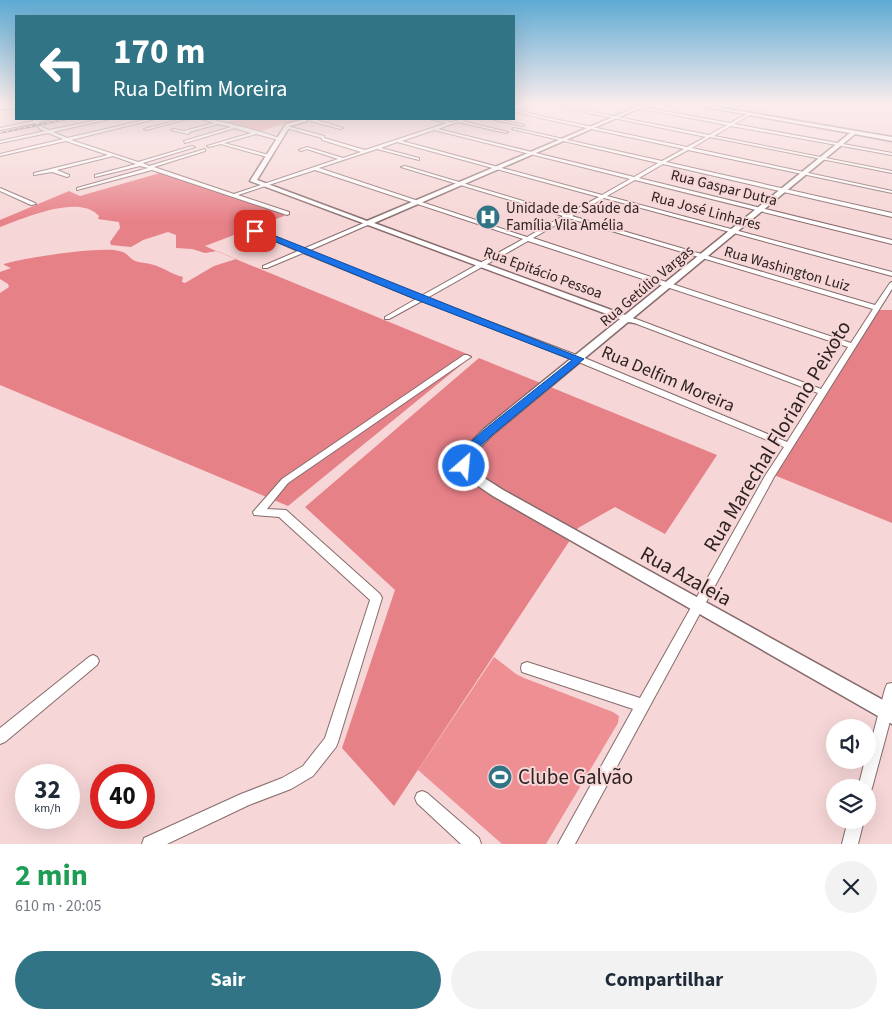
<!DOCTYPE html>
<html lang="pt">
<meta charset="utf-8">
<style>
body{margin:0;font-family:"Source Sans 3",sans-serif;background:#f2f2f3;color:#1f2937;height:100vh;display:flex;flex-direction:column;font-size:19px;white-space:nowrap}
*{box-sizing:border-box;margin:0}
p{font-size:16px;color:#747a83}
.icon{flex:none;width:28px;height:28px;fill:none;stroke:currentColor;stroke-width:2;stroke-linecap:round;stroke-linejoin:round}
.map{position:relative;height:844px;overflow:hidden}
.side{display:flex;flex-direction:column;background:#fff;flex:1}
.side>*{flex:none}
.top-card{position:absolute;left:15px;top:15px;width:500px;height:105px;border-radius:0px;box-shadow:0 5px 20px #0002;background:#317485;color:#fff;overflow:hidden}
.buttons{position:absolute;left:826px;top:719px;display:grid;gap:10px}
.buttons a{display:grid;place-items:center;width:50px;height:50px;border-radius:50%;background:#fff;box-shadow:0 5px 20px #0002;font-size:25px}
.speed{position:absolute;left:15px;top:764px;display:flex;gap:10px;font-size:25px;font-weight:700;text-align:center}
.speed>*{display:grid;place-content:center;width:65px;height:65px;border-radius:50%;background:#fff;box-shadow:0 5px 20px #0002;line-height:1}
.speed small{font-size:12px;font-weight:400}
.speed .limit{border:8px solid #d22;background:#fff;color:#111}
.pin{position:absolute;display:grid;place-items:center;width:42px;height:42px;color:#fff;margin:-21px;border-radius:10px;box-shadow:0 2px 8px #0006}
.me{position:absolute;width:55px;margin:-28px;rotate:27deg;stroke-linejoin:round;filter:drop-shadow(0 0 4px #0008)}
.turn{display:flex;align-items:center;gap:18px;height:105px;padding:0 15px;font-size:22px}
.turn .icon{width:65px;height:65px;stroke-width:2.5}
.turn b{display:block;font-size:35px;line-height:42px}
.round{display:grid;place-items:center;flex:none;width:52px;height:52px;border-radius:26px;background:#f2f2f3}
.summary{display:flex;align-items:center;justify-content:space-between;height:85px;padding:0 15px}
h1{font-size:30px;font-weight:700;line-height:38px;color:#1e9e55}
.cta{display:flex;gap:10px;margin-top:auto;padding:10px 15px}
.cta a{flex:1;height:58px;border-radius:30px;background:#317485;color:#fff;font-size:20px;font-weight:700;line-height:58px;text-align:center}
.cta a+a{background:#f2f2f3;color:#1f2937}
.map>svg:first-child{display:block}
</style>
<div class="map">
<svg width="892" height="844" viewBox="0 0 892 844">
<rect width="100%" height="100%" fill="#f6d6d6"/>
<g fill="#ee8f94">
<path d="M239,119H301L260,131L226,122Z"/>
<path d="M494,657L516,674L524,678L613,712L619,716L618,723L546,844H502L418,770Z"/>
</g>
<g fill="#e78188">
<path d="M160,173L284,213V216L205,246L216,251L472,356L288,506L0,385V293L9,287L8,284L0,279V272L11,268L4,265V264C22,258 103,246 119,251C127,252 129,258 135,261C141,263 148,263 154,265C164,268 171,274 183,277L182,282L185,283L214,266L236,259L217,251L205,253L192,249L176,248V235L168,232L143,240L131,247L111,245L110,242L120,228L119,222L98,219L99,216C79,193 22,219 0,227V220L69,191L80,196Z"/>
<path d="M878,310H892V523L774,475Z"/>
<path d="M479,358L717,455L665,534L615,507L578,528L394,806L342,748L395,590L305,507Z"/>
</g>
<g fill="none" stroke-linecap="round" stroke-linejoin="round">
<defs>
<g id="minor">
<path d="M523,104H528L514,109L540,116L687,147L706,137L545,104H551L709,135L727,125L617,104H624L730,123L749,113L750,115L734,124L892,153V155L731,126L714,136L892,171V173L710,137L692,148L892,191V193L688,150L666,162L892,213V217L663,164L639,178L892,240V244L635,180L607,196L892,272V276L604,198L572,216L875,305L890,283L892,282V289L774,477L575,844H558L633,709L522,672L521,668L522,664L527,662L640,698L765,476L784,447L581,363L422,301L389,319H385V317L416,299L303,253L267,268H263V266L298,251L252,231L257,230L303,249L366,222H370V224L308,251L421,296L523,239L315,170L238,195L289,212V214L287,215L152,170L77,190V188L148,168L140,166L95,177V175L136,164L113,156L57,170L69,175V176L67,177L52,172L34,175V173L108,155L66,141L0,156V154L63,139L48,133L0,143V141L45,131L40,129L35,123L0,130V128L34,121L32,119H36L37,120L51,119L39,122L42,127L49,130L103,119H109L53,132L67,138L149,119H155L71,140L138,162L192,146L195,147L143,163L149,166L205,149V151L154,167L234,194L338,159L307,149L301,151L299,150L307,147L343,158L361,152L322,140V138L286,128L287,126L324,136V138L365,150L447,123L430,119L451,122L466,119L462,121L508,132L506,133L458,122L438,129L634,177L658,163L512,129L514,128L662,161L684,149L540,118L514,111V107ZM434,130L630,179L602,195L402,141ZM397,142L599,197L567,214L405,166L401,167L563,216L527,237L319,168L377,149L419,160V158L381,148ZM568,218L873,309L851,343L533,238ZM528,241L848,347L821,389L636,319H633L629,321L818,393L787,442L587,359L427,298Z"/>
<path d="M16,106V108L0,109V107Z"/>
<path d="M182,119H187L146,130L144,129Z"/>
<path d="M202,119C214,118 270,134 281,139L279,140L256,134L224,143L269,155L267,157L221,144L209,147L207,146L251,133L235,128L185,143L184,141L231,127L218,124L189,132L190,133L188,134L171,130L173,129L184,131L214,123Z"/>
<path d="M311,119H313L343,128L340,129L311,121Z"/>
<path d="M491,119H497L524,125L522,126Z"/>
<path d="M0,188L35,203L36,204L31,205L0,191Z"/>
<path d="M464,355H467L471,357L288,483L267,509L286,510L380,594L382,598L338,742L336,747L313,776L291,789L249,805L167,844H142L144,838L241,794L282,778L303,766L325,738L370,600L279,517L254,515L253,512L282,479Z"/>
<path d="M93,655L97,657L99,661L97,665L5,742L0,744V728L89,657Z"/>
<path d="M892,683V714L872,788L870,793L868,794V788H858L865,760H868V753L885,689L887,684Z"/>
<path d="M422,791L427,793L479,838L481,844H461L417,803L415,798L417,793Z"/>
<path d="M848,820H864L858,844H842Z"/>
</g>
<path id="tertiary" d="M644,104H649L374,223L625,315L850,133L689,104H698L892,137V141L855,134L633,318L638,321L636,323L628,322L492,435L474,454L470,465L475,472L503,490L892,705V724L493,496C480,487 467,480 458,466L464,449L484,429L620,319L250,181L286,124L307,119V121L290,126L257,180L367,221Z"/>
</defs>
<use href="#minor" stroke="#876b6c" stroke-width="2"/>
<use href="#tertiary" stroke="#876b6c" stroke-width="3"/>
<use href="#minor" fill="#fff" fill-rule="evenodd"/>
<use href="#tertiary" fill="#fff" fill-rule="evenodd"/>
<defs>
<path id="rail" d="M0,133L67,119"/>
</defs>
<use href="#rail" stroke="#594849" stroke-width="2"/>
<use href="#rail" stroke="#f6d6d6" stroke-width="1" stroke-dasharray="3" stroke-linecap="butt"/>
</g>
<linearGradient id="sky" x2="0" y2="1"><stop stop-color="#5eaad3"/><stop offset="0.47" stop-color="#fbeded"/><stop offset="1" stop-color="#fbeded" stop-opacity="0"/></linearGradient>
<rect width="892" height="222" fill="url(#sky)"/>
<path fill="#1a73e8" stroke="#114b97" d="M252,229H258L584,359L492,435L473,453L469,469H460L458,466L463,449L484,430L572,360L417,300L252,232Z"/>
<defs>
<symbol id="hospital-disc" viewBox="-11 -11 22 22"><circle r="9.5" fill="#317485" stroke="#f6d6d6"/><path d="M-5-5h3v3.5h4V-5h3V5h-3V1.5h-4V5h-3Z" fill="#fff"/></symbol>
<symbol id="stadium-disc" viewBox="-11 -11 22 22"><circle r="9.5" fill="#317485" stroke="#f6d6d6"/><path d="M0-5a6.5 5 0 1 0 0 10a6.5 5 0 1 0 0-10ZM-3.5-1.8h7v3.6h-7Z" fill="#fff"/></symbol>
</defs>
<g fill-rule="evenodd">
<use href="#hospital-disc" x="474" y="203" width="28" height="28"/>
<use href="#stadium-disc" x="486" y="763" width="28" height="28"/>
</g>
<g text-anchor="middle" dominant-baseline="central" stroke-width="4" stroke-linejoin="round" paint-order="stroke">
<g font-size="15" fill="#2e2223" stroke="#f6d6d6">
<text transform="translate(724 188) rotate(14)">Rua Gaspar Dutra</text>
<text transform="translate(706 211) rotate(15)">Rua José Linhares</text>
<text transform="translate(787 269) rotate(16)">Rua Washington Luiz</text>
<text transform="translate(543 273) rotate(20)">Rua Epitácio Pessoa</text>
<text transform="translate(647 286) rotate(-40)">Rua Getúlio Vargas</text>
</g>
<g font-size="15" fill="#2e2223" stroke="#f6d6d6" text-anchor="start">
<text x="506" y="208">Unidade de Saúde da<tspan x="506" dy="17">Família Vila Amélia</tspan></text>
</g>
<g font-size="18" fill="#2e2223" stroke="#f6d6d6">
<text transform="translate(668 379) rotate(23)">Rua Delfim Moreira</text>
</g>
<g font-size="21" fill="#2e2223" stroke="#f6d6d6">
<text transform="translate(777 436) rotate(-59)">Rua Marechal Floriano Peixoto</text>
<text transform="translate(686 576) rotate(29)">Rua Azaleia</text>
</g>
<g font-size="21" fill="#2e2223" stroke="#f6d6d6" text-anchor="start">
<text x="518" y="777">Clube Galvão</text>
</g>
</g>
</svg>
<div class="buttons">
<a><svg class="icon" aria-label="sound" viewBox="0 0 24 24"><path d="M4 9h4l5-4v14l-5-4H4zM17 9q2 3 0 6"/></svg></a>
<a><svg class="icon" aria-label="layers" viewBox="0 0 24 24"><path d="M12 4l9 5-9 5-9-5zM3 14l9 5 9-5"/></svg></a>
</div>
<div class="speed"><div>32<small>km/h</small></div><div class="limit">40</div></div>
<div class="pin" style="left:255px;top:231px;background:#d93025"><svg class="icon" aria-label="arrive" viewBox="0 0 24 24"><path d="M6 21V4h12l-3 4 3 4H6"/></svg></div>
<svg class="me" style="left:464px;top:466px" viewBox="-20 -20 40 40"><circle r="17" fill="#1a73e8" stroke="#fff" stroke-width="3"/><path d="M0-11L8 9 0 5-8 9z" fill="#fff"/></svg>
<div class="top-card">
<div class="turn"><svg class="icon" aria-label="left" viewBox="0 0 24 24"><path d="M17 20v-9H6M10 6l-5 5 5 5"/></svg><div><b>170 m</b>Rua Delfim Moreira</div></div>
</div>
</div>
<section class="side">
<div class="summary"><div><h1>2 min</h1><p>610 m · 20:05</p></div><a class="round"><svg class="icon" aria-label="close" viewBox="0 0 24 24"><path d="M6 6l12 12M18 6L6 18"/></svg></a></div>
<div class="cta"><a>Sair</a><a>Compartilhar</a></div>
</section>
